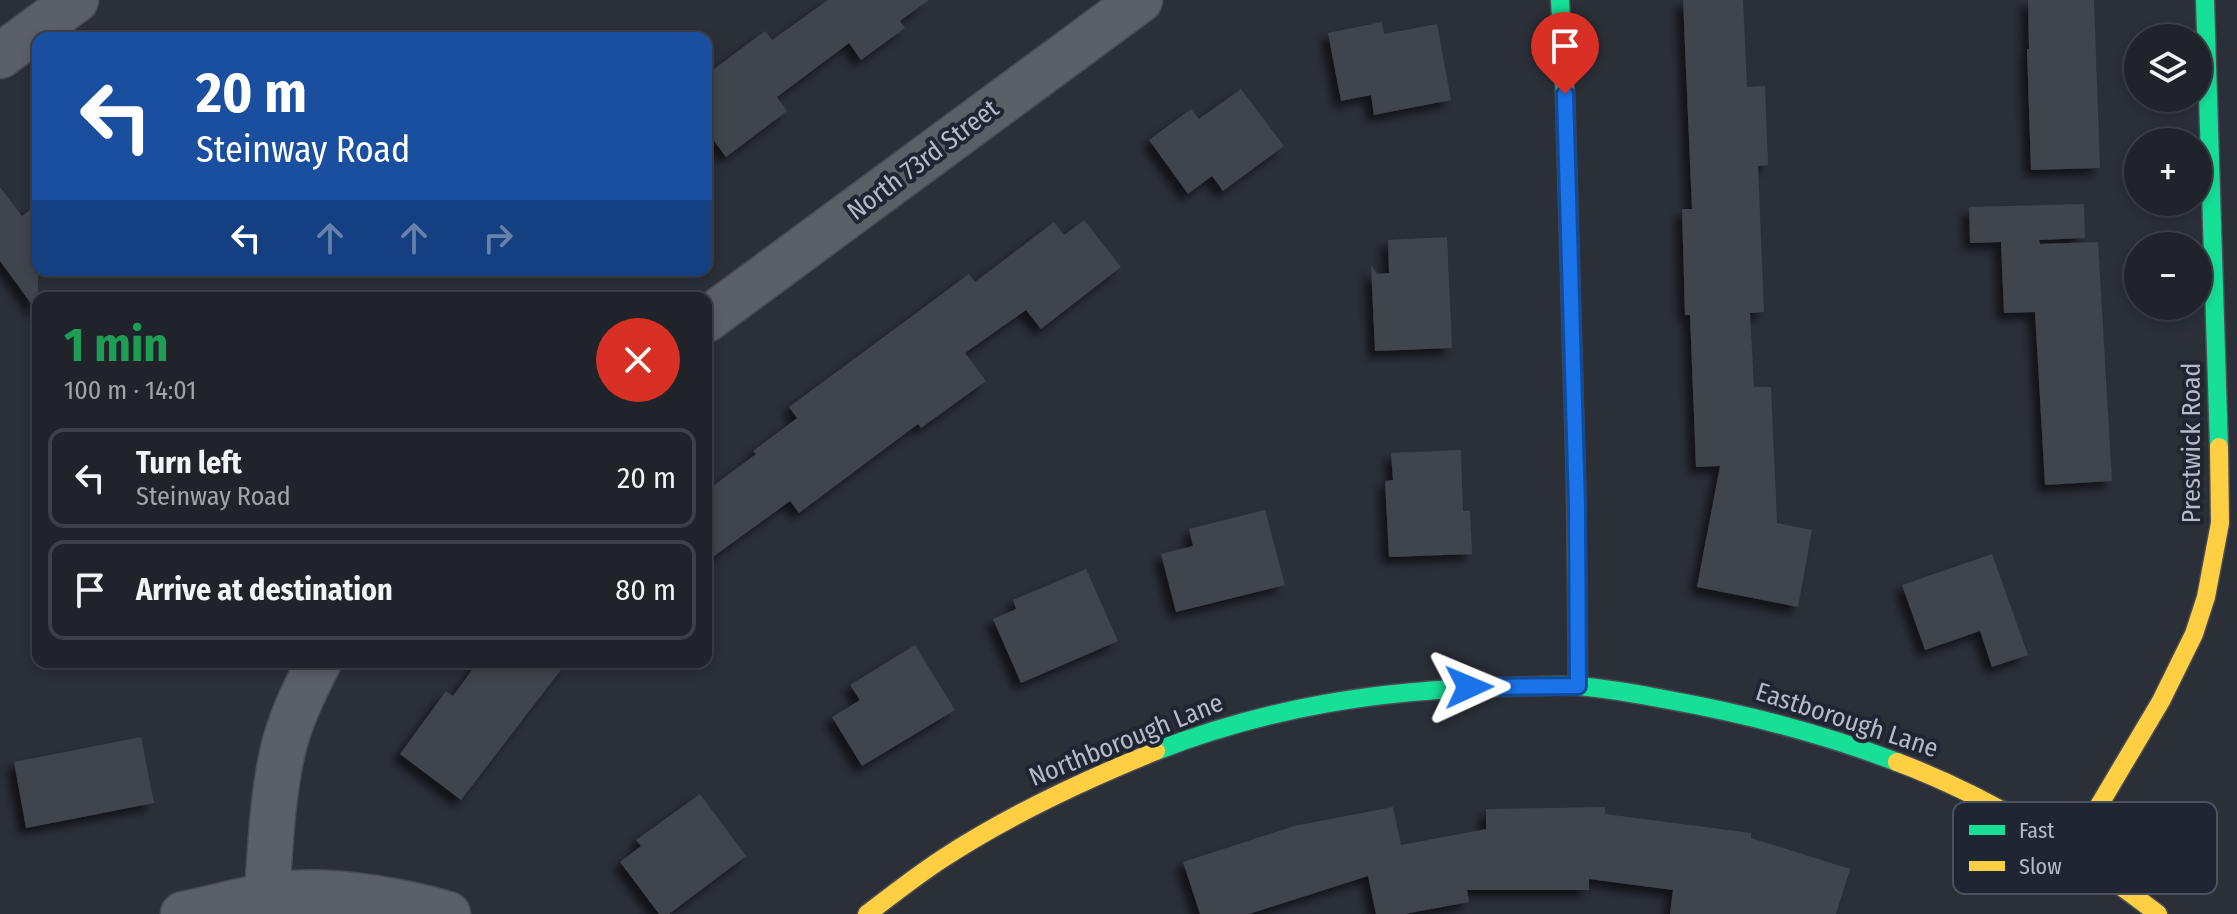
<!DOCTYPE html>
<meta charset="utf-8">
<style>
body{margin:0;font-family:"Fira Sans Condensed",sans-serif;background:#2d2f36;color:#f1f3f6;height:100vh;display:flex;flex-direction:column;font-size:30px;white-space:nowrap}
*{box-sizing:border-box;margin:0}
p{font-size:26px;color:#a2a4a8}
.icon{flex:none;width:44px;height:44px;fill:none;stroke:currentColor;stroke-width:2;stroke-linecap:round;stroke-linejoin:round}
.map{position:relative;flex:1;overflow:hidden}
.side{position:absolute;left:32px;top:292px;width:680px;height:376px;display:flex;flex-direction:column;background:#20232a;border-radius:16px;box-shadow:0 4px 12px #0003,0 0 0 2px #3d4047}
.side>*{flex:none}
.banner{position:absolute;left:32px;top:32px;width:680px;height:244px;border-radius:16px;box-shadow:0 4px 12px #0003,0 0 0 2px #3d4047;background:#1a4fa0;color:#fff;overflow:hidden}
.controls{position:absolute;left:2124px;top:24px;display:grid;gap:16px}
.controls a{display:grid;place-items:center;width:88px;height:88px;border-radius:50%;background:#20232a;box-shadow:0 4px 12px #0003,0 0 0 2px #3d4047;font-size:40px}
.pin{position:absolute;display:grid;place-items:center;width:68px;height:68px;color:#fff;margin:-82px -34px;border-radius:50% 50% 50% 0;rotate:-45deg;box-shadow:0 0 8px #0007}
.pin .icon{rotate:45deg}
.me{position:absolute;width:88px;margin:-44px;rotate:89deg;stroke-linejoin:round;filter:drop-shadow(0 0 6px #0008)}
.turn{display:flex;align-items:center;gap:28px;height:168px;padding:0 32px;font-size:36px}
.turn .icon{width:104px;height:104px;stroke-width:2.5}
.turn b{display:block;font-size:56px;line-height:68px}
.lanes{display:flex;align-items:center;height:76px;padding:0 32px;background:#0003;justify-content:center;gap:40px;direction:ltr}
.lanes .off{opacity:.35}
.round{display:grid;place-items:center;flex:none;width:84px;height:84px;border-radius:42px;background:#2d2f36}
.summary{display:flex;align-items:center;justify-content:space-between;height:136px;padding:0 32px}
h1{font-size:48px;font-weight:700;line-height:60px;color:#1e9e55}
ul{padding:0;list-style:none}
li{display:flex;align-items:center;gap:24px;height:100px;margin:0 16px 12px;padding:0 16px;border:4px solid #3d4047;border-radius:16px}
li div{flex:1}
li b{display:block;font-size:30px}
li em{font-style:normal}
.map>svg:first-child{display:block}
</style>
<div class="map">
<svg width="2237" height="914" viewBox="0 0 2237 914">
<defs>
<filter id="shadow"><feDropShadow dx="-7" dy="7" stdDeviation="4" flood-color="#0009"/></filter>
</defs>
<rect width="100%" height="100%" fill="#2b2f38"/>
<g fill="#40444c" filter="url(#shadow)">
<path d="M828,0H929L900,21L905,28L861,60L849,43L777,97L787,111L726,157L706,130V75L765,31L772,40Z"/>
<path d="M1683,0H1743L1747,87L1765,86L1768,165L1758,166L1764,312L1750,313L1754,387H1771L1777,523L1812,530L1798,607L1697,587L1720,466L1696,467L1690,315H1685L1682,209H1692Z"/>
<path d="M2028,0H2094L2100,168L2031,170L2027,49H2029Z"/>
<path d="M1382,22L1384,34L1437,24L1451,100L1374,115L1371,95L1341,101L1328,33Z"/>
<path d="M1241,89L1284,146L1223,191L1212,176L1188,194L1149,140L1191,109L1199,119Z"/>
<path d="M0,187L22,216L38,204V313L0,261Z"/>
<path d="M2084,204L2085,238L2039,240L2040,244L2098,242L2112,481L2045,485L2035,312L2004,313L2001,242L1970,243L1969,207Z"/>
<path d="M1084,220L1121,267L1041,329L1026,310L965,353L986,381L921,428L918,424L799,513L790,501L706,562V491L756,454L753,451L797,418L789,407L969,274L975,282L1054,222L1064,235Z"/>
<path d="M1447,237L1452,348L1375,351L1371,265L1377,274L1389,273L1388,240Z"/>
<path d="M1461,450L1463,511H1470L1472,554L1389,557L1385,481L1393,480L1391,453Z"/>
<path d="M1265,510L1285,585L1176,612L1161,554L1193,546L1189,529Z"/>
<path d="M1992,554L2028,655L1992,667L1980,631L1925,650L1902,585Z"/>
<path d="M1086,569L1118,641L1021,683L993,619L1016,609L1013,600Z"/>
<path d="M915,645L955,710L862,766L832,717L860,700L850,685Z"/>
<path d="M478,662H567L461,800L400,754L446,691L453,696Z"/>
<path d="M141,737L154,803L26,828L14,762Z"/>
<path d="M700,794L746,856L669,914H659L620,862L641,846L636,840Z"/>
<path d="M1393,807L1401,845L1486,829V809L1605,807V814L1751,833V838L1850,869L1836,914H1670L1673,890L1589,879V890H1467L1469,902L1404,914H1376L1368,876L1249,914H1200L1183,862L1294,826Z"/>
</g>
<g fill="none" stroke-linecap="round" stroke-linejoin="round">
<defs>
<g id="street">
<path d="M0,56L76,0"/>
<path d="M706,320L1140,0"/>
<path d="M267,897C270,850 272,801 282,754C289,722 304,691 319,662"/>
<path d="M183,914C219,907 257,895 294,893C340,890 404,901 448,914"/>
</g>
<g id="fast">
<path d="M1560,0L1565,94L1576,482"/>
<path d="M2205,0L2219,447"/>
<path d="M1156,751C1269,707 1380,690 1500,687C1527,687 1553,684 1579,686C1609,689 1639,694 1669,700C1747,714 1823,734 1897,762"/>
</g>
<g id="slow">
<path d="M1576,482L1578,686"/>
<path d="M1897,762C1993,798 2077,852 2158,914"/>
<path d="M2072,851L2161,701L2194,634L2206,597L2220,523L2219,447"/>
<path d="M867,914C892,895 916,876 942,859C1009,815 1082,781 1156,751"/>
</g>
</defs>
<use href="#street" stroke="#494c55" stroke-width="47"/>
<use href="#fast" stroke="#494c55" stroke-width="21"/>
<use href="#slow" stroke="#494c55" stroke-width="21"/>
<use href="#street" stroke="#5b5f66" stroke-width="44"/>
<use href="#fast" stroke="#16e098" stroke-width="18"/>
<use href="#slow" stroke="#ffcf43" stroke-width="18"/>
</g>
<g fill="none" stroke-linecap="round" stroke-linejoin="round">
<defs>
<path id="route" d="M1469,687L1578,686L1577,506L1565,94"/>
</defs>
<use href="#route" stroke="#114b97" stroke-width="20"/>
<use href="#route" stroke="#1a73e8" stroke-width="14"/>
</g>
<g text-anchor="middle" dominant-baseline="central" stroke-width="8" stroke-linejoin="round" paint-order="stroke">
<g font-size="26" fill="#b6bbc8" stroke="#1f2533">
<text transform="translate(923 160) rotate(-37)">North 73rd Street</text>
<text transform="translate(2191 443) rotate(-90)">Prestwick Road</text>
<text transform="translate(1847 720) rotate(18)">Eastborough Lane</text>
<text transform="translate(1126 740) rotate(-22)">Northborough Lane</text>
</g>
</g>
<rect x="1953" y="802" width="264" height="92" rx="12" fill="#1f2533" stroke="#4c5260" stroke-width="2"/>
<rect x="1969" y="825" width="36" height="10" fill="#16e098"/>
<rect x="1969" y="861" width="36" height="10" fill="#ffcf43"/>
<g font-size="22" fill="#b6bbc8">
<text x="2019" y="838">Fast</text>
<text x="2019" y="874">Slow</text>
</g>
</svg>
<div class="controls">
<a><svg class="icon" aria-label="layers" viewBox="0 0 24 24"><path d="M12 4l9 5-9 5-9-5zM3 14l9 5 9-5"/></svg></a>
<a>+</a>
<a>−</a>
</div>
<div class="pin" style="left:1565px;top:94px;background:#d93025"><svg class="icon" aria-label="arrive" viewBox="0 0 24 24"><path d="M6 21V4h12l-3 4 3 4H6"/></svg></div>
<svg class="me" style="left:1469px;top:687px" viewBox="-20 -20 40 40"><path d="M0-17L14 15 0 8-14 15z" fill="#1a73e8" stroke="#fff" stroke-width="4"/></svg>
<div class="banner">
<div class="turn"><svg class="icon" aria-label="left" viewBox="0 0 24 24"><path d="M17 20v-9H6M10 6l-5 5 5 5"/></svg><div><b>20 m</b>Steinway Road</div></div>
<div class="lanes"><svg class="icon" aria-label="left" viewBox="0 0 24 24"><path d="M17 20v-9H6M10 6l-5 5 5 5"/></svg><svg class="icon off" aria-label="ahead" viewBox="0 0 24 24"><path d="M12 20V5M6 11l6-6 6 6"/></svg><svg class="icon off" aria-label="ahead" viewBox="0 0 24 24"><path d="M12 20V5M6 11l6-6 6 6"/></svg><svg class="icon off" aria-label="right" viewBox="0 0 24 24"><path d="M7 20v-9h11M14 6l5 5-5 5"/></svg></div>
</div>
<section class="side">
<div class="summary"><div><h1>1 min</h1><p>100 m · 14:01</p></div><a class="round" style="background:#d93025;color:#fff"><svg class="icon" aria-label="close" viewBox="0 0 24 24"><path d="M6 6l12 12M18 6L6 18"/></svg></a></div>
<ul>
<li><svg class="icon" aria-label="left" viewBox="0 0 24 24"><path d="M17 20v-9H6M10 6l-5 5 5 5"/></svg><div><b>Turn left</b><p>Steinway Road</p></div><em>20 m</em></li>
<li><svg class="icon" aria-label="arrive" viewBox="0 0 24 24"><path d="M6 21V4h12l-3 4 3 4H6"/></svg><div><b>Arrive at destination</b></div><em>80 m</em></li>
</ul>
</section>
</div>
